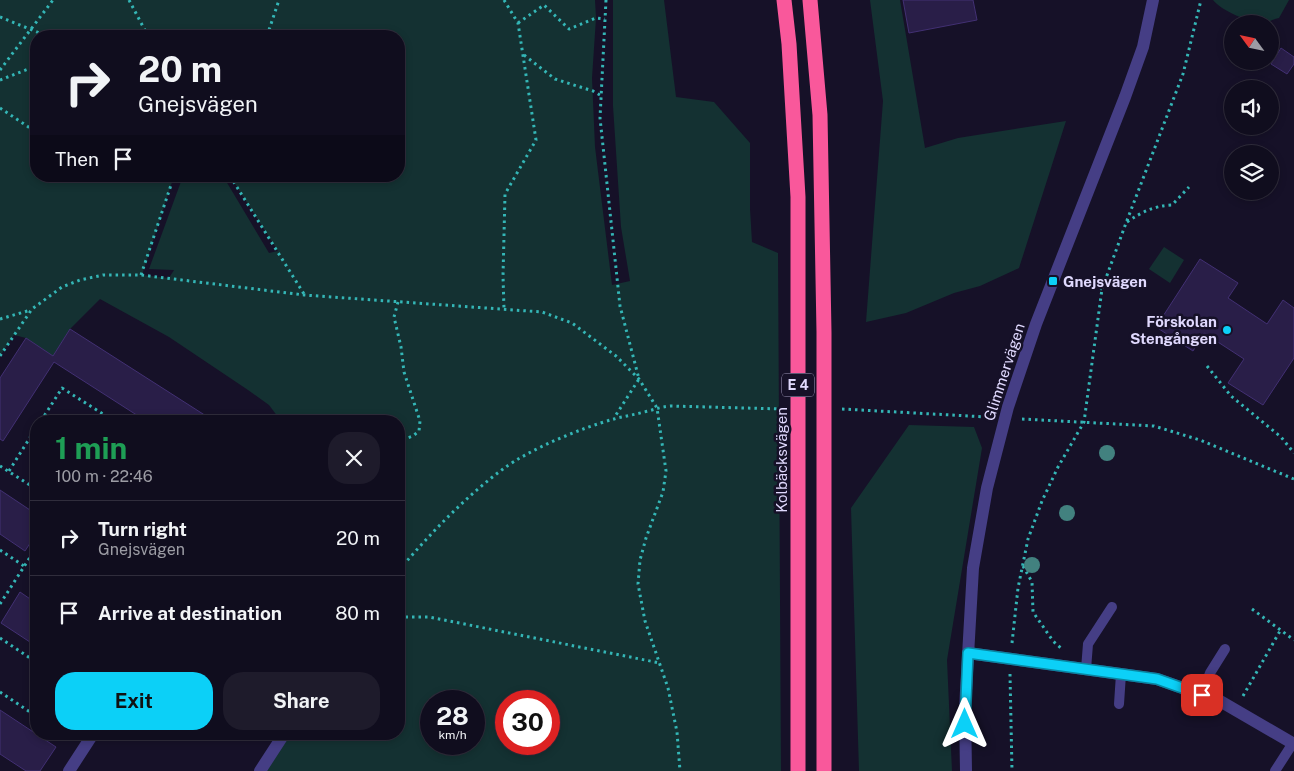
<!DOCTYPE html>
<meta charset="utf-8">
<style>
body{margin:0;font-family:"Public Sans",sans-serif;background:#1e1b2b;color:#f1f3f6;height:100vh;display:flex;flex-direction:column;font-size:19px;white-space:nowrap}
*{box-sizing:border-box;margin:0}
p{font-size:16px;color:#9c9ca4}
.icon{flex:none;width:28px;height:28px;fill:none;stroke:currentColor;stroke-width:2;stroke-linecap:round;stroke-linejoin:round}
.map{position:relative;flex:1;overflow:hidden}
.sheet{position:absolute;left:30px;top:415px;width:375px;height:325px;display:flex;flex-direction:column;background:#100d1e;border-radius:20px;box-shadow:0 2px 8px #0003,0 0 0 1px #302d3c}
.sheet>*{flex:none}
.hud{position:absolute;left:30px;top:30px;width:375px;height:152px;border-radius:20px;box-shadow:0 2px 8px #0003,0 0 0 1px #302d3c;background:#100d1e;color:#f1f3f6;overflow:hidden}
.needle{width:32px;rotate:303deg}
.controls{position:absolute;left:1224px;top:15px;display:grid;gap:10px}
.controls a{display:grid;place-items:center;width:55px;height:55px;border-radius:50%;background:#100d1e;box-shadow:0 2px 8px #0003,0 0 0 1px #302d3c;font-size:25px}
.speed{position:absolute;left:420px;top:690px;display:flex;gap:10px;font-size:25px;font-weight:700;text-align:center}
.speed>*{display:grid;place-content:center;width:65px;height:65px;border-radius:50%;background:#100d1e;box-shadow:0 2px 8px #0003,0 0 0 1px #302d3c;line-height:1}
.speed small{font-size:12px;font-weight:400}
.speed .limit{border:8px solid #d22;background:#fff;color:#111}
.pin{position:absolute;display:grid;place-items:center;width:42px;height:42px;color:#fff;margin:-21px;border-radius:10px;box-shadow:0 2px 8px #0006}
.me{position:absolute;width:55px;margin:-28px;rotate:0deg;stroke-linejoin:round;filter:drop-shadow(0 0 4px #0008)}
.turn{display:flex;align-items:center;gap:18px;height:105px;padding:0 25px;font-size:22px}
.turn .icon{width:65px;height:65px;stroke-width:2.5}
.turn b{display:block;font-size:35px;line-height:42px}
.then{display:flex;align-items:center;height:48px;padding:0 25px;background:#0003;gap:10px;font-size:19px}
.round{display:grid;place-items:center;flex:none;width:52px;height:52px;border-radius:20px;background:#1e1b2b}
.overview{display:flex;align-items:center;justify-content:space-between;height:85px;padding:0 25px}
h1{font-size:30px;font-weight:700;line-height:38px;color:#1e9e55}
.primary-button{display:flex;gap:10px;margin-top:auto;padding:10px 25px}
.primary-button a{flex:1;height:58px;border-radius:20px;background:#0cd0f7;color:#111;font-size:20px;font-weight:700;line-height:58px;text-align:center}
.primary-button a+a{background:#1e1b2b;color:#f1f3f6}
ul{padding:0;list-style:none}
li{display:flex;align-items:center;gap:15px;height:75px;padding:0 25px;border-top:1px solid #302d3c}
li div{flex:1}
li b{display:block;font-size:19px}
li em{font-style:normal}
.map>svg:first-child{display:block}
</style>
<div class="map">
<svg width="1294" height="771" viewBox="0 0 1294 771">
<rect width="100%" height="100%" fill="#161128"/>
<g fill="#143132" fill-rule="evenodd">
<path d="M0,0H595L596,18L592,78L595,147L612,285L630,281L621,227L613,106V0H664L676,97L714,102L750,143V209L752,242L778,253L781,771H260L284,734H399V421H281L269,405L248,390L169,337L100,299L70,329L53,356L26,338L14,335L0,356ZM36,36H399V176H230L278,251L269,253L223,176H183L149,269L174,270L169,278L142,275L174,176H36ZM431,701H474V744H431ZM506,701H549V744H506Z"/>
<path d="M870,0H900L925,148L958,138L1066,121L1019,268L980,286L954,293L906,313L866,322L883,101Z"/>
<path d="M1213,0H1289L1279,18C1274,19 1269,22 1264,22C1249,23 1222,11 1213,0Z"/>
<path d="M1164,247L1184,260L1170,283L1149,269Z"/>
<path d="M909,425L974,427L982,448L947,660L952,771H859L851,508Z"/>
</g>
<g fill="#291e48" stroke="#423073">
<path d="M903,0H973L977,20L909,33Z"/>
<path d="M1281,48L1294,57V64L1287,74L1271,64Z"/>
<path d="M1200,259L1238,283L1228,298L1267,324L1283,300L1294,308V358L1263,405L1228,383L1244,359L1204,333L1193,351L1156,327Z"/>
<path d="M70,329L214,421H146L54,362L3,441L0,439V378L26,338L53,356Z"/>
<path d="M0,490L36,514V534L25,551L0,534Z"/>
<path d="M20,592L36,603V646L1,623Z"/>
<path d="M0,710L56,747L40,771H26L0,754Z"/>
</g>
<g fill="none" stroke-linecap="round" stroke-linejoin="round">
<g stroke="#34b6b6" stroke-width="3" stroke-dasharray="2.5 4" stroke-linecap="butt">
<path d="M129,0L148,36"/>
<path d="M504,0L518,23L536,140L505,194L503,276L504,309"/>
<path d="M606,0L600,118L620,306L639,379L614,418"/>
<path d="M0,17L47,36"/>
<path d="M518,23L544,5L569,29L596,18L605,19"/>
<path d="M267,36L279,0"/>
<path d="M524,55L555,79L593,91L600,95"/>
<path d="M0,70L53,0"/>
<path d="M0,80L36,66"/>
<path d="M0,108L36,132"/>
<path d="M230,176L304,294"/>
<path d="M1127,222C1142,212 1153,206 1172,205L1189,187"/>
<path d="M141,275L174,176"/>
<path d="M1071,281L1074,278L1102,289"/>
<path d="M398,302L394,317L401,347L404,372L420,421L419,431L413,436L399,441"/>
<path d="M0,319L31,310"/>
<path d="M0,356L32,309L62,287L80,280L103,275H141L304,295L542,312L572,323L616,356L639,379L657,408L666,471L663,492L646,538L640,560L638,584L645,621L668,688L677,732L680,771"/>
<path d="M1207,366L1231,396L1281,437L1294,453"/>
<path d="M842,409L987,417"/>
<path d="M1022,419L1154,426L1200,440L1294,479"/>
<path d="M41,421L62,388L114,421"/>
<path d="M0,466L36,489"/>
<path d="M9,471L36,428"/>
<path d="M0,550L24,566"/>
<path d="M1023,566L1032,582L1033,612L1053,641L1062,649"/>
<path d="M399,570C430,534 465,497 503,469C530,449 581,428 614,419C624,416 634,415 644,412C653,410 660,407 670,406L782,409"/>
<path d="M0,604L36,548"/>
<path d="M1252,609L1294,640"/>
<path d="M399,617H429L660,663"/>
<path d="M0,638L36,662"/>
<path d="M1012,643L1018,588L1028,539L1042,501L1058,467L1084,422L1102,289L1126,223L1183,74L1201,0"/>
<path d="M1010,674L1012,771"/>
<path d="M0,692L36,716"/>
<path d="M1243,696L1280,631"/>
<path d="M64,734L72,739"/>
</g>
<g stroke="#453e85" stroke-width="10">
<path d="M1086,669L1088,644L1112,607"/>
<path d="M1202,695L1210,673L1225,649"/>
<path d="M1119,704L1121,674"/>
<path d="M1275,771L1293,743"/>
</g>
<g stroke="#453e85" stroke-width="12">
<path d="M968,653L1157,679L1220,701L1294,744"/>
<path d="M69,771L93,734"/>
<path d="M260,771L284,734"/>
<path d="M966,771L965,708L973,568L987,488L1008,407L1036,324L1125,97L1143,47L1153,0"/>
</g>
<g stroke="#f9589b" stroke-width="15">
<path d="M784,0L789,44L798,197V771"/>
<path d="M810,0L820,115L824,332V771"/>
</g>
</g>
<g fill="#42817f">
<circle cx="1107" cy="453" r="8"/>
<circle cx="1067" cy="513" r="8"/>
<circle cx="1032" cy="565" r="8"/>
</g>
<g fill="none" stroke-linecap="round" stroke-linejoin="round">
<defs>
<path id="route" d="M965,724L968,653L1157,679L1202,695"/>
</defs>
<use href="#route" stroke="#0887a1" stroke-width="12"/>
<use href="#route" stroke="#0cd0f7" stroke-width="9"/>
</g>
<g fill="#0cd0f7" stroke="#161128" stroke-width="2">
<rect x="1048" y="276" width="10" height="10" rx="2.5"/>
<circle cx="1227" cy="330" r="5"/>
</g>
<g text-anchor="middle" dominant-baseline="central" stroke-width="5" stroke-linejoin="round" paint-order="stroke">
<rect fill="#161128" stroke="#a39dbe" stroke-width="1" x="782" y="373.5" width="32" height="23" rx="4"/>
<g font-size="14" font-weight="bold" fill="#e0d9fe">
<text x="798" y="385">E 4</text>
</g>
<g font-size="15" font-weight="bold" fill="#e0d9fe" stroke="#161128" text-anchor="start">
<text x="1063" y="281">Gnejsvägen</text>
<text x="1217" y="321" text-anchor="end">Förskolan<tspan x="1217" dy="17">Stengången</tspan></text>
</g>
<g font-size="15" fill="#e0d9fe" stroke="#161128">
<text transform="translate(1004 372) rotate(-72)">Glimmervägen</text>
<text transform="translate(781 460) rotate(-90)">Kolbäcksvägen</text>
</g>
</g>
</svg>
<div class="controls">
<a><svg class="needle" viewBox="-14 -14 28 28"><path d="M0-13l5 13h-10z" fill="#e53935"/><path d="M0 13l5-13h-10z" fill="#9c9ca4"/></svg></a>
<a><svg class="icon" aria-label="sound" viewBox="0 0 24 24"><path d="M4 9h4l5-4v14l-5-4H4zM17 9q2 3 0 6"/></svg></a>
<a><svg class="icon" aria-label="layers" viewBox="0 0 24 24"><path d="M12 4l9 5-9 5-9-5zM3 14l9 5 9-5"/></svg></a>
</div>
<div class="speed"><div>28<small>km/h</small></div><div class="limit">30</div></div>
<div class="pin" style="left:1202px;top:695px;background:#d93025"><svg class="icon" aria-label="arrive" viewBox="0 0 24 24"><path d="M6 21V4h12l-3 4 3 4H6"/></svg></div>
<svg class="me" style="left:965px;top:724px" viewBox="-20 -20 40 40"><path d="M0-17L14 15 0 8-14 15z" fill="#0cd0f7" stroke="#fff" stroke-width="4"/></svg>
<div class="hud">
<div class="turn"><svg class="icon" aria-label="right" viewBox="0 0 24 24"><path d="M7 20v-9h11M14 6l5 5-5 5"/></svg><div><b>20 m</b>Gnejsvägen</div></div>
<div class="then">Then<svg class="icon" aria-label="arrive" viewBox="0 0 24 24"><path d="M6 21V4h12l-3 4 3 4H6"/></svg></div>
</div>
<section class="sheet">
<div class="overview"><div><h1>1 min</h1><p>100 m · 22:46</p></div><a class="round"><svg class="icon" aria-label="close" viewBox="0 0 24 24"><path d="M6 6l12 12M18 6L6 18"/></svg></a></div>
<ul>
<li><svg class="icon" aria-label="right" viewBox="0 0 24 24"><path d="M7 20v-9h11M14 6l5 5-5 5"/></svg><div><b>Turn right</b><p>Gnejsvägen</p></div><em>20 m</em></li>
<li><svg class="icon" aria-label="arrive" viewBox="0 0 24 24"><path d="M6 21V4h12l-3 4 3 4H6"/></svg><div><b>Arrive at destination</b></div><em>80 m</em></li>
</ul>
<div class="primary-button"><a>Exit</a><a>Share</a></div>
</section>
</div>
